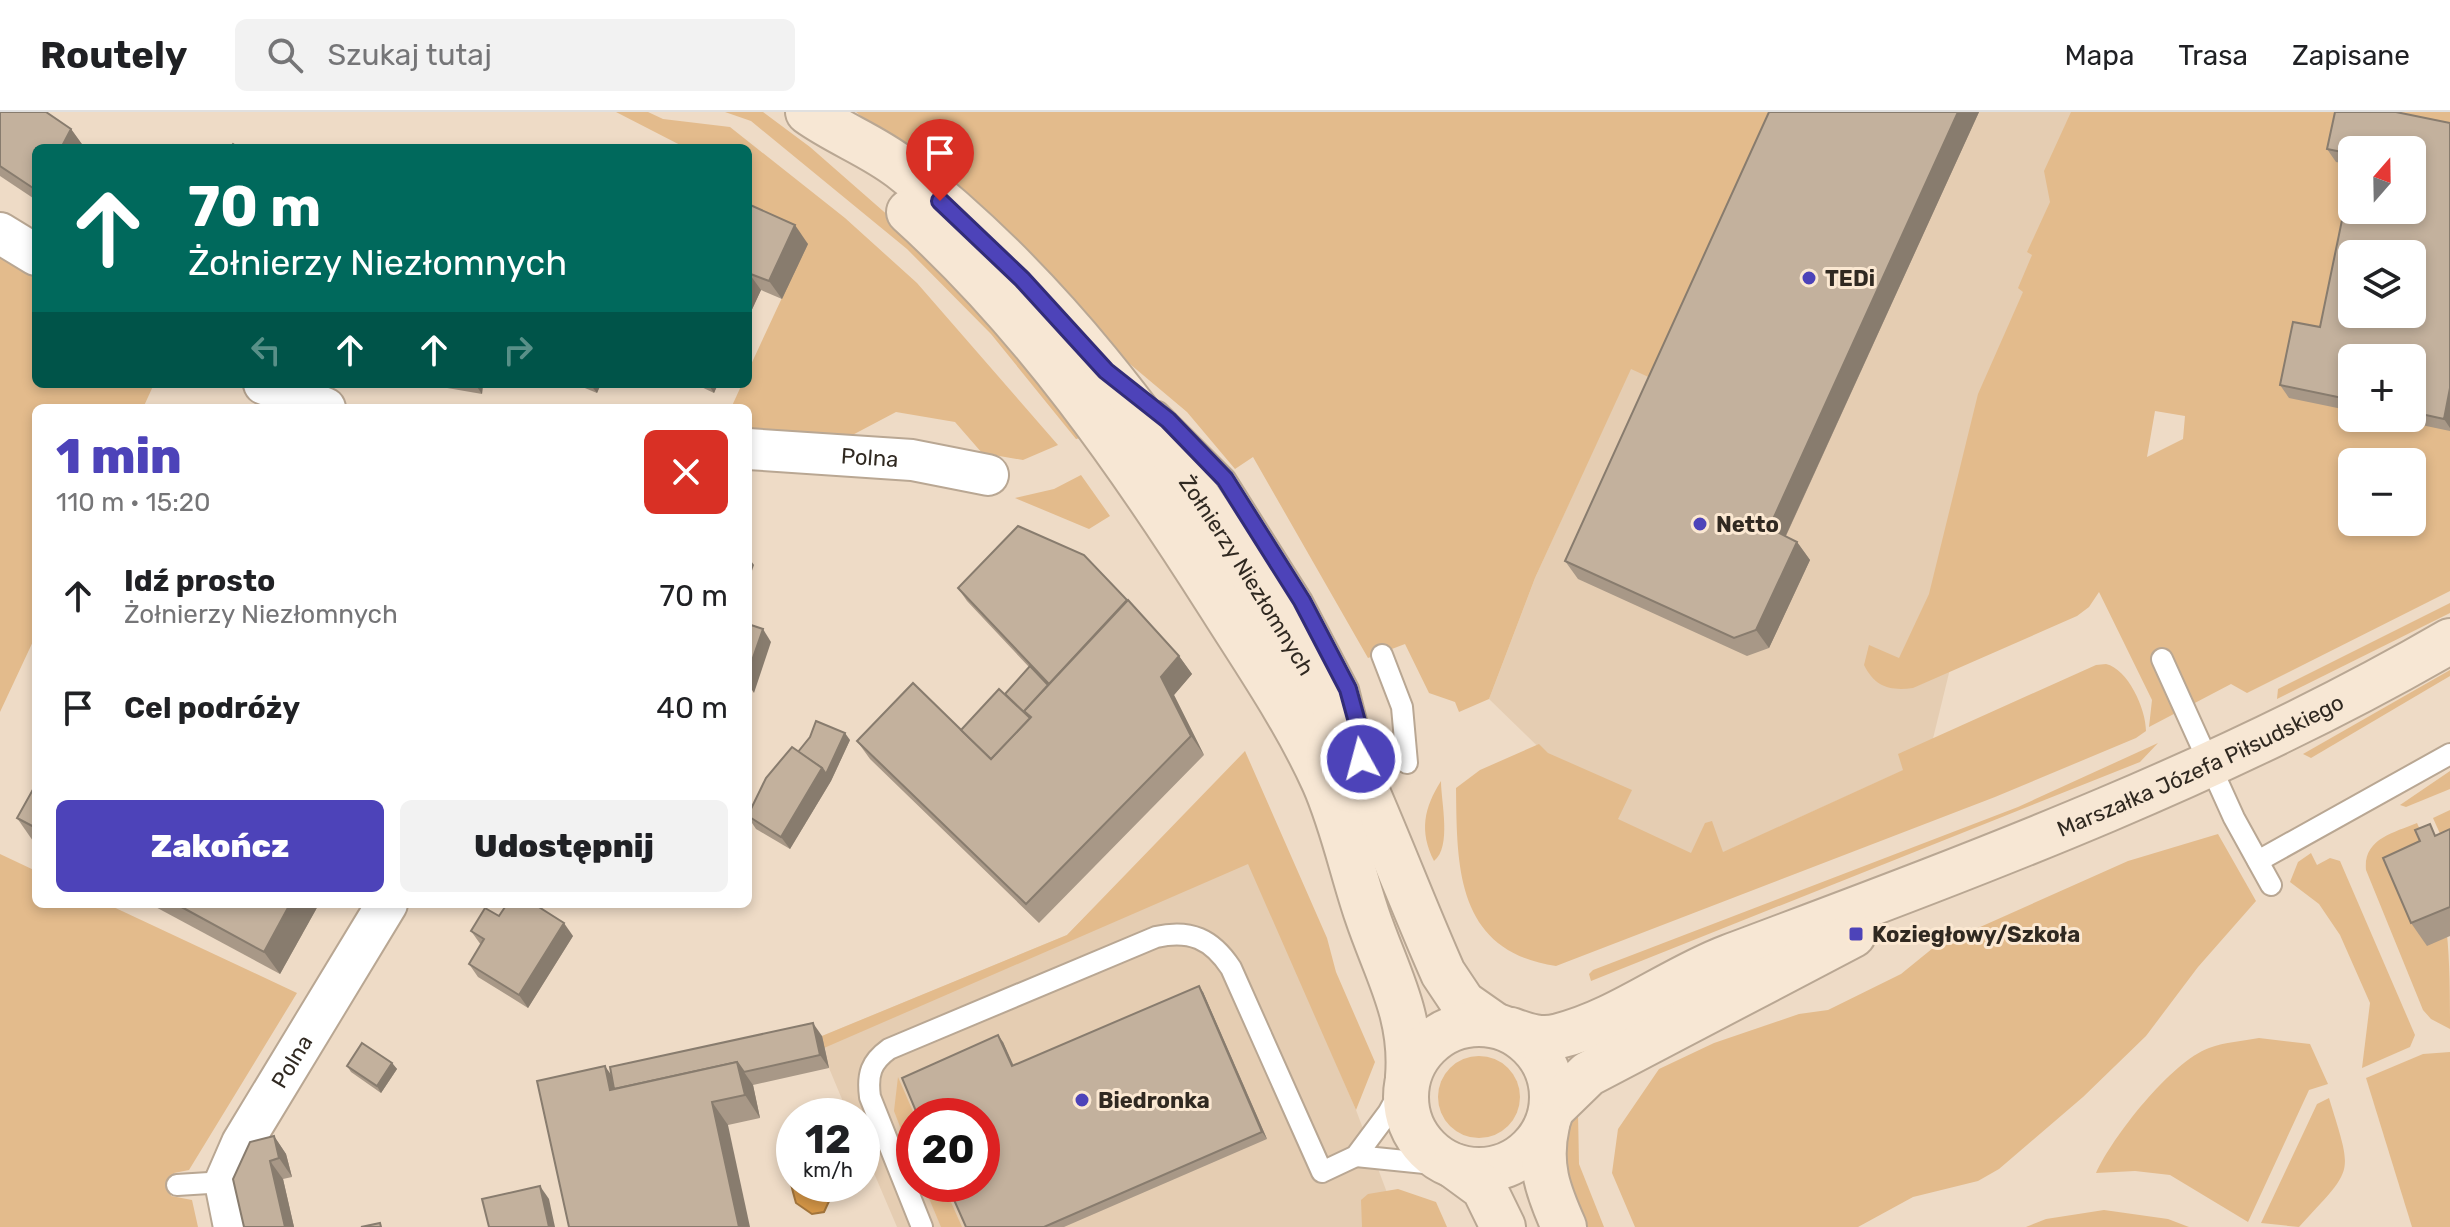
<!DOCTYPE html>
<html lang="pl">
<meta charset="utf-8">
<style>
body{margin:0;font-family:Rubik,sans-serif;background:#f2f2f2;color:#202124;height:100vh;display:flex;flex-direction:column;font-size:30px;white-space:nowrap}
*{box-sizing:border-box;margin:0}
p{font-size:26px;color:#757577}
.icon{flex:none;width:44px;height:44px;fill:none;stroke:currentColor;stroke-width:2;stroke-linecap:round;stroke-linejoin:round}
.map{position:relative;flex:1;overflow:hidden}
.panel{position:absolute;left:32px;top:292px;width:720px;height:504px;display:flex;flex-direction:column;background:#fff;border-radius:12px;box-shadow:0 4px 12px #0003}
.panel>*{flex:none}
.banner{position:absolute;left:32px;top:32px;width:720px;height:244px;border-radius:12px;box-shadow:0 4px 12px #0003;background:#00695c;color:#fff;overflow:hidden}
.needle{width:52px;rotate:20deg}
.controls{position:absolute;left:2338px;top:24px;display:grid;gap:16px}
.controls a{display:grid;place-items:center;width:88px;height:88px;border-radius:12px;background:#fff;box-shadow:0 4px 12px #0003;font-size:40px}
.speed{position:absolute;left:776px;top:986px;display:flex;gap:16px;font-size:40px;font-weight:700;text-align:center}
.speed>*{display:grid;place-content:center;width:104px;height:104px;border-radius:50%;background:#fff;box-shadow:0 4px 12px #0003;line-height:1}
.speed small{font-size:20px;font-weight:400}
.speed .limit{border:12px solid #d22;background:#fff;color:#111}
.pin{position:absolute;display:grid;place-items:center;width:68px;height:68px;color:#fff;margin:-82px -34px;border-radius:50% 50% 50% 0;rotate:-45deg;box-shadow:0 0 8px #0007}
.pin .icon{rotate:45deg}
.me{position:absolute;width:88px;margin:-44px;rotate:353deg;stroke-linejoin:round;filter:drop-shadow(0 0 6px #0008)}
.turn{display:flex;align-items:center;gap:28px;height:168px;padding:0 24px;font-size:36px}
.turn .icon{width:104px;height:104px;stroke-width:2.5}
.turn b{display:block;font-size:56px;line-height:68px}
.lanes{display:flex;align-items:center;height:76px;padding:0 24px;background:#0003;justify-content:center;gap:40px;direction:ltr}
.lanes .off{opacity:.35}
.round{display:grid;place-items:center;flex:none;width:84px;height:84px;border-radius:12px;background:#f2f2f2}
.head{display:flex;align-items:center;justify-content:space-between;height:136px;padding:0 24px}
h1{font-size:48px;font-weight:800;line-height:60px;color:#4d43b9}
.primary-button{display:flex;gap:16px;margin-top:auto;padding:16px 24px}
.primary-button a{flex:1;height:92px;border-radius:12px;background:#4d43b9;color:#fff;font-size:32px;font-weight:800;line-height:92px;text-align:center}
.primary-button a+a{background:#f2f2f2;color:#202124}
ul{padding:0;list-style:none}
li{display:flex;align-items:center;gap:24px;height:112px;padding:0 24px}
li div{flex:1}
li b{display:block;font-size:30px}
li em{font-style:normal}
header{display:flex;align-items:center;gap:48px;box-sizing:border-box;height:112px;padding:0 40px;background:#fff;border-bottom:2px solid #e0e0e0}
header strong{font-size:38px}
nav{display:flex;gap:44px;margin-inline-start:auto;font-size:28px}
.search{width:560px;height:72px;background:#f2f2f2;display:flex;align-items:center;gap:20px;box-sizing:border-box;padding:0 28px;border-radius:12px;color:#757577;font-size:30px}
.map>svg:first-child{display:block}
</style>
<header>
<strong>Routely</strong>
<div class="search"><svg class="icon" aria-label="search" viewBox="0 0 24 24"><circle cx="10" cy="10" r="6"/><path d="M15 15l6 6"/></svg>Szukaj tutaj</div>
<nav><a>Mapa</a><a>Trasa</a><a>Zapisane</a></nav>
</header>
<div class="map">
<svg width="2450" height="1115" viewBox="0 0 2450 1115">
<rect width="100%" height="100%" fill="#eedbc6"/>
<g fill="#e5cdb2" fill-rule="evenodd">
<path d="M1747,0H2086L1928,647L1671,764L1489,587L1535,466Z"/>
<path d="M1216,672L1356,998L1392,1094L1385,1115H897L862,1033V1004H849L829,956L822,924L1067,823ZM914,1004H982V1072H914Z"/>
</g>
<g fill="#e3bb8c" fill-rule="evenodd">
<path d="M616,0H648L663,7L730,15L845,106L917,171L1058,333L1023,348L982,341L955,310L896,300L843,328L748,321V296H731L742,272H748V259L807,132L748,104V36H686Z"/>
<path d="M725,0H763L810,35L915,127L1090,324L1076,327L991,222L907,137L751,9Z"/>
<path d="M856,0H1791L1666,273L1631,257L1535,466L1489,587L1459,600L1455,590L1429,581L1405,532L1368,546L1253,345L1235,357L1187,300L1093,221L987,109Z"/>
<path d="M2071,0H2450V479L2247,581L2231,572L2149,615L2152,588L2099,480L2089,495L2077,504L1913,576C1890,579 1875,575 1864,553L1869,533L1899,546L1929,482L1978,282L2023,180L2018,176L2032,143L2027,140L2050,90L2044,59ZM2352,38H2412V98H2352ZM2352,142H2412V202H2352ZM2352,246H2412V306H2352ZM2155,299L2185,304L2183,327L2147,345ZM2352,350H2412V410H2352Z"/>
<path d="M0,140L36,165V272H154L143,296H36V523L0,600Z"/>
<path d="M1081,363L1110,404L1089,417L1015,386L1054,377Z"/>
<path d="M2450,491V501L2277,587L2278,577Z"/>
<path d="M2106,552C2128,557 2146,597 2146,619L2136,626L1995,685L1556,854C1456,839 1457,756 1456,676L1480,658L1539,632L1548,641L1632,678L1618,707L1691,741L1705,711L1712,709L1723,740L1903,658L1898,642L2096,553Z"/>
<path d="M2450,558V564L2311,646L2303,642Z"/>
<path d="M2158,631L2140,650L1591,869L1589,862L1593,858L2018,695Z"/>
<path d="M1245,639L1327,826L1336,860L1375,950L1356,998L1248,752L824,936L822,924L1067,823Z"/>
<path d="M2450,659V677L2406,695L2400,693Z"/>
<path d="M1441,669C1441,690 1452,735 1434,749C1419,719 1424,696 1441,669Z"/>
<path d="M2450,698V744L2433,706Z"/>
<path d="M2417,711C2450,780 2450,842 2450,917L2431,907L2423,898L2366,758C2363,727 2393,721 2417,711Z"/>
<path d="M2218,722L2256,789L2198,855L2146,924L2083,985L1999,1057L1978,1069L1913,1085L1858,1115H1635L1612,1061L1618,1017L1659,957L1714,931L1799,902L1828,898L1901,862L1933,836L2128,749Z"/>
<path d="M2311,741L2317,753L2330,746L2340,749L2415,923L2410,935L2362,956L2370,891L2340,823L2319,792L2290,770L2298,750Z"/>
<path d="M0,742L36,759V792H107L297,881L189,1058L174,1061L171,1084L192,1088L198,1115H0Z"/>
<path d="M2259,926L2310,932L2328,972L2309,978L2248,1110L2170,1063L2135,1059L2096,1061C2113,1024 2171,950 2209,936C2225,930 2243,929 2259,926Z"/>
<path d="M2450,940V1115H2412L2366,966L2423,942Z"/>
<circle cx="1479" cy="985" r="41"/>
<path d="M898,965L915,1004L914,1051L894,999Z"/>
<path d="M2329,986C2353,1065 2355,1054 2299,1115L2261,1111L2317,992Z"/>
<path d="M1578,1001L1579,1052L1604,1115H1584C1570,1083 1547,1031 1578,1001Z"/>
<path d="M923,1072H943L962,1115H941Z"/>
<path d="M1398,1077L1436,1090L1447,1115H1362L1361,1088L1368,1082Z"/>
<path d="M2104,1098L2168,1107L2189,1115H2026L2046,1107Z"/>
</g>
<path fill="#d69747" stroke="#a4763c" stroke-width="2" d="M794,1013V1072H837L824,1100L812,1102L796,1091C788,1062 781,1041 794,1013Z"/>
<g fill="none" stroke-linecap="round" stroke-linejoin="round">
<defs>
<g id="lane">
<path d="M1158,300L1225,367L1302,489L1348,577L1360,625"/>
<path d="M1382,543L1402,595L1407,651"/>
<path d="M2162,547L2234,706L2271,773"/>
<path d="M2258,749L2450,642"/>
<path d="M1356,1044L1454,1054"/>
<path d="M177,1073L225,1070"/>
<path d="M922,1115L870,985C867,962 871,950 889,937L1156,825C1190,817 1212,827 1231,856L1322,1060L1356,1044L1388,1001L1408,965"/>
</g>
<g id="street">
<path d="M0,121L36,143"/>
<path d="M264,272L325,296"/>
<path id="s1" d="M748,337L912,348L988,363"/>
<path id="s2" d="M234,1115L225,1070L242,1031L387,792"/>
</g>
<g id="secondary">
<path id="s3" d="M808,0C837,21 873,34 901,56C1047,169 1160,319 1256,475C1280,514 1305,553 1327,594C1371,680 1404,773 1443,861L1463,891L1493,912"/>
<path d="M909,100C1034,213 1130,351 1220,493C1256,550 1296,608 1324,670C1343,713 1352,759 1367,803C1386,860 1413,902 1408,965"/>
<circle cx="1479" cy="985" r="73"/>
<path id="s4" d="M1511,918C1527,924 1542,929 1559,924C1619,909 1671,867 1729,845C1974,753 2223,661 2450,529"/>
<path d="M1552,997L1588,962L1853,823"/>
<path d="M1547,1013C1538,1053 1548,1079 1564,1115"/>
<path d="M1454,1054L1484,1076L1503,1115"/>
</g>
</defs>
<use href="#lane" stroke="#b9a793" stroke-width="24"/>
<use href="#street" stroke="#b9a793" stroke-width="44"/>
<use href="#secondary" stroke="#b9a793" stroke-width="48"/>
<use href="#lane" stroke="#fff" stroke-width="20"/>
<use href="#street" stroke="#fff" stroke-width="40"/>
<use href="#secondary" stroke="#f7e7d4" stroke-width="44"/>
</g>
<g fill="#a89887">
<path d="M0,0L71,17L84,35L36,36V88L0,64Z"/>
<path d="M1769,0H1979L1786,424L1797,430L1810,448L1769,536L1747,544L1578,467L1565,449Z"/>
<path d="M2450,11V319L2388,306H2412V246H2352V299L2289,286L2280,273L2320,215L2352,98L2412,38H2352V53L2336,50L2327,37Z"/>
<path d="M748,92L808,132L782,187L761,178L748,206Z"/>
<path d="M424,272H483L482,282Z"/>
<path d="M575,272H601L597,281Z"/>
<path d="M695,272H718L714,281Z"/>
<path d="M958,476L1179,544L1192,562L1174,583L1204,643L1039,811L870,647L857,629L961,618L1005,582L1029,555L967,489Z"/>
<path d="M850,628L831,669L790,737L756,717L748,705L798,639Z"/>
<path d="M36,672V730L33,729L17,706Z"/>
<path d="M2450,717V824L2427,834L2411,811L2437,723Z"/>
<path d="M150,792H319L280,862Z"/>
<path d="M499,804L573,824L528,896L478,865L469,852L481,833L471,819Z"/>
<path d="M1203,880L1267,1027L1064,1115H966L1003,930L1013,954Z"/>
<path d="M822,924L829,956L753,973L760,1006L728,1013L569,1115L612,963Z"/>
<path d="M392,951L397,957L381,981L351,960L347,954Z"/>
<path d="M274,1024L286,1042L292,1065L283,1067L294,1115H244Z"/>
</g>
<g fill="#887c6e">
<path d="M1958,0H1979L1781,434L1769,416Z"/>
<path d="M71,17L84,35L83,36H61Z"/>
<path d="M795,113L808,132L782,187L769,169Z"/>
<path d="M748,160L761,178L748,206Z"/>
<path d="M475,272H483L482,282Z"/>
<path d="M590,272H601L597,281Z"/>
<path d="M708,272H718L714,281Z"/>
<path d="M2450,276V316L2444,307Z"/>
<path d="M1797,430L1810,448L1769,536L1756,518Z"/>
<path d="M749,446L754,453L748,470V450Z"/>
<path d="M763,517L771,530L754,581L748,572V560Z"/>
<path d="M1179,544L1192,562L1174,583L1204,643L1191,624L1161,565Z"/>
<path d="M845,621L850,628L831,669L790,737L781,725L822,656Z"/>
<path d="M290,792H319L280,862L264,840Z"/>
<path d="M564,811L573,824L528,896L519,883Z"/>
<path d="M1199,874L1203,880L1267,1027L1262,1020Z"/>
<path d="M813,911L822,924L829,956L820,943Z"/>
<path d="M998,923L1003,930L1017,961L1012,954Z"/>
<path d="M737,950L753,973L760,1006L745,983Z"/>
<path d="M392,951L397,957L381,981L377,974Z"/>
<path d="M605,954L621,977L610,978Z"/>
<path d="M712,990L728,1013L750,1115H739Z"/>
<path d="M274,1024L286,1042L292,1065L279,1046Z"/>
<path d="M270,1049L283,1067L294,1115H285Z"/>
<path d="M540,1074L549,1087L555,1115H549Z"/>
</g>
<g fill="#c3b19d" stroke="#887c6e" stroke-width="2" fill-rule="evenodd">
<path d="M0,0H46L71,17L61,36H36V78L0,54Z"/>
<path d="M1769,0H1958L1769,416L1797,430L1756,518L1734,526L1565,449Z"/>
<path d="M2335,0H2396L2450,11V276L2444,307L2412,300V246H2352V288L2280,273L2293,210L2320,215L2349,74L2352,75V98H2412V38H2352V42L2327,37ZM2352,142H2412V202H2352Z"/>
<path d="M233,32L239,36H230Z"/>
<path d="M748,92L795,113L769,169L748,161Z"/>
<path d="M1018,414L1084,443L1127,488L1049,572L958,476Z"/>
<path d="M1128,488L1179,544L1161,565L1191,624L1026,792L857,629L913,571L991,647L1031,605L1024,599Z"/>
<path d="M748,512L763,517L748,560Z"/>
<path d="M1030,554L1048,573L1024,599L1028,604L1005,582Z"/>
<path d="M999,577L1030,606L991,647L961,618Z"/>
<path d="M816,609L845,621L826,662L822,656L798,640L810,625Z"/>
<path d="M792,635L822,656L781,725L748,704V703L766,666Z"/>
<path d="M36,672V716L17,706Z"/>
<path d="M2430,712L2435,724L2450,717V795L2411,811L2383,746L2420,729L2415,718Z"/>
<path d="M176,792H290L264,840Z"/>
<path d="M507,792H534L564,811L519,883L469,852L484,827L471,819L485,796L499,804Z"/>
<path d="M1199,874L1262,1020L1044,1115H966L947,1072H982V1004H918L902,966L998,923L1012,954Z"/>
<path d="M813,911L820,943L744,960L737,950L614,977L610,955Z"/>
<path d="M362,931L392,951L377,974L347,954Z"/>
<path d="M737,950L745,983L712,990L739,1115H569L537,969L605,954L610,978Z"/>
<path d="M274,1024L279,1046L270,1049L285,1115H244L233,1067L250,1030Z"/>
<path d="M540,1074L549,1115H489L482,1087Z"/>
<path d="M380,1111L381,1115H361Z"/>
</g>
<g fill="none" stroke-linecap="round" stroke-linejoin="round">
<defs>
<path id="route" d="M940,89L1022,167L1106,259L1168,308L1225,367L1302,489L1348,577L1360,621L1361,647"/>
</defs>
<use href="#route" stroke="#322c78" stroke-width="20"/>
<use href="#route" stroke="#4d43b9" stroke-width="14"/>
</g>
<g fill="#4d43b9" stroke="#fbe8d2" stroke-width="3">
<circle cx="1809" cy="166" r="8"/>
<circle cx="1700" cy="412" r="8"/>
<rect x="1848" y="814" width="16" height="16" rx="4"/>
<circle cx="1082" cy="988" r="8"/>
</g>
<g text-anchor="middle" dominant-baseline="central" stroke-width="6" stroke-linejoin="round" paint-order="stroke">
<g font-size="22" font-weight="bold" fill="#302921" stroke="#fbe8d2" text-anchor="start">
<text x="1825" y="166">TEDi</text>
<text x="1716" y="412">Netto</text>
<text x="1872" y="822">Koziegłowy/Szkoła</text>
<text x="1098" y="988">Biedronka</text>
</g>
<g font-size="22" fill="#302921" stroke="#fbe8d2">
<text stroke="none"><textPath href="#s1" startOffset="122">Polna</textPath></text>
<text stroke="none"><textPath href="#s3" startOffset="646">Żołnierzy Niezłomnych</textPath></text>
<text stroke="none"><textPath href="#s4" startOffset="746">Marszałka Józefa Piłsudskiego</textPath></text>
<text stroke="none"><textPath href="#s2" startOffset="184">Polna</textPath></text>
</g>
</g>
</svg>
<div class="controls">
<a><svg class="needle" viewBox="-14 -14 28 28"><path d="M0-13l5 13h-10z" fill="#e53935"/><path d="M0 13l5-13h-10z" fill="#757577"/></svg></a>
<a><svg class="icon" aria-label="layers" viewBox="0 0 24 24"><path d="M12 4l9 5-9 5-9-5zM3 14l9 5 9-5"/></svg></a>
<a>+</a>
<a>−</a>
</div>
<div class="speed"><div>12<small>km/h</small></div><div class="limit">20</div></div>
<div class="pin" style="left:940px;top:89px;background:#d93025"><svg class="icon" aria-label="arrive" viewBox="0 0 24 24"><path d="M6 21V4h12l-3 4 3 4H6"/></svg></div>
<svg class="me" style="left:1361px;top:647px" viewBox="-20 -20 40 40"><circle r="17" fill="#4d43b9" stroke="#fff" stroke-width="3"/><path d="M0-11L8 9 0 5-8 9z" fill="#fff"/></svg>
<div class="banner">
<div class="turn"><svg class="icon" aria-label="ahead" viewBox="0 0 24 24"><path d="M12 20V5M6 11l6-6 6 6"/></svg><div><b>70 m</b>Żołnierzy Niezłomnych</div></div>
<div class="lanes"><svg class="icon off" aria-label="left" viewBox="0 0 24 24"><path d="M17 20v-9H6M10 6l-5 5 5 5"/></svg><svg class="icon" aria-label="ahead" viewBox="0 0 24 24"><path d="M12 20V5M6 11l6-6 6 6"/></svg><svg class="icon" aria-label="ahead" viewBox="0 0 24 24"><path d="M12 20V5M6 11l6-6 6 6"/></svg><svg class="icon off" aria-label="right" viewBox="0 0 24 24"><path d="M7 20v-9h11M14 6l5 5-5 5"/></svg></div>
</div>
<section class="panel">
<div class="head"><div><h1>1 min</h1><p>110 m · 15:20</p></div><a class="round" style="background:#d93025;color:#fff"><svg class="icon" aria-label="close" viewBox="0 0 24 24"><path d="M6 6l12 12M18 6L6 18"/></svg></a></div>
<ul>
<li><svg class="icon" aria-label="ahead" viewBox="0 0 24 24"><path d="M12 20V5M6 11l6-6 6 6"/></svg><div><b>Idź prosto</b><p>Żołnierzy Niezłomnych</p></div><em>70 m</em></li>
<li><svg class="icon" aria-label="arrive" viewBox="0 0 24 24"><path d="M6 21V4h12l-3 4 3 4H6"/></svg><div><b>Cel podróży</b></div><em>40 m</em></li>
</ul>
<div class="primary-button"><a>Zakończ</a><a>Udostępnij</a></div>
</section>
</div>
